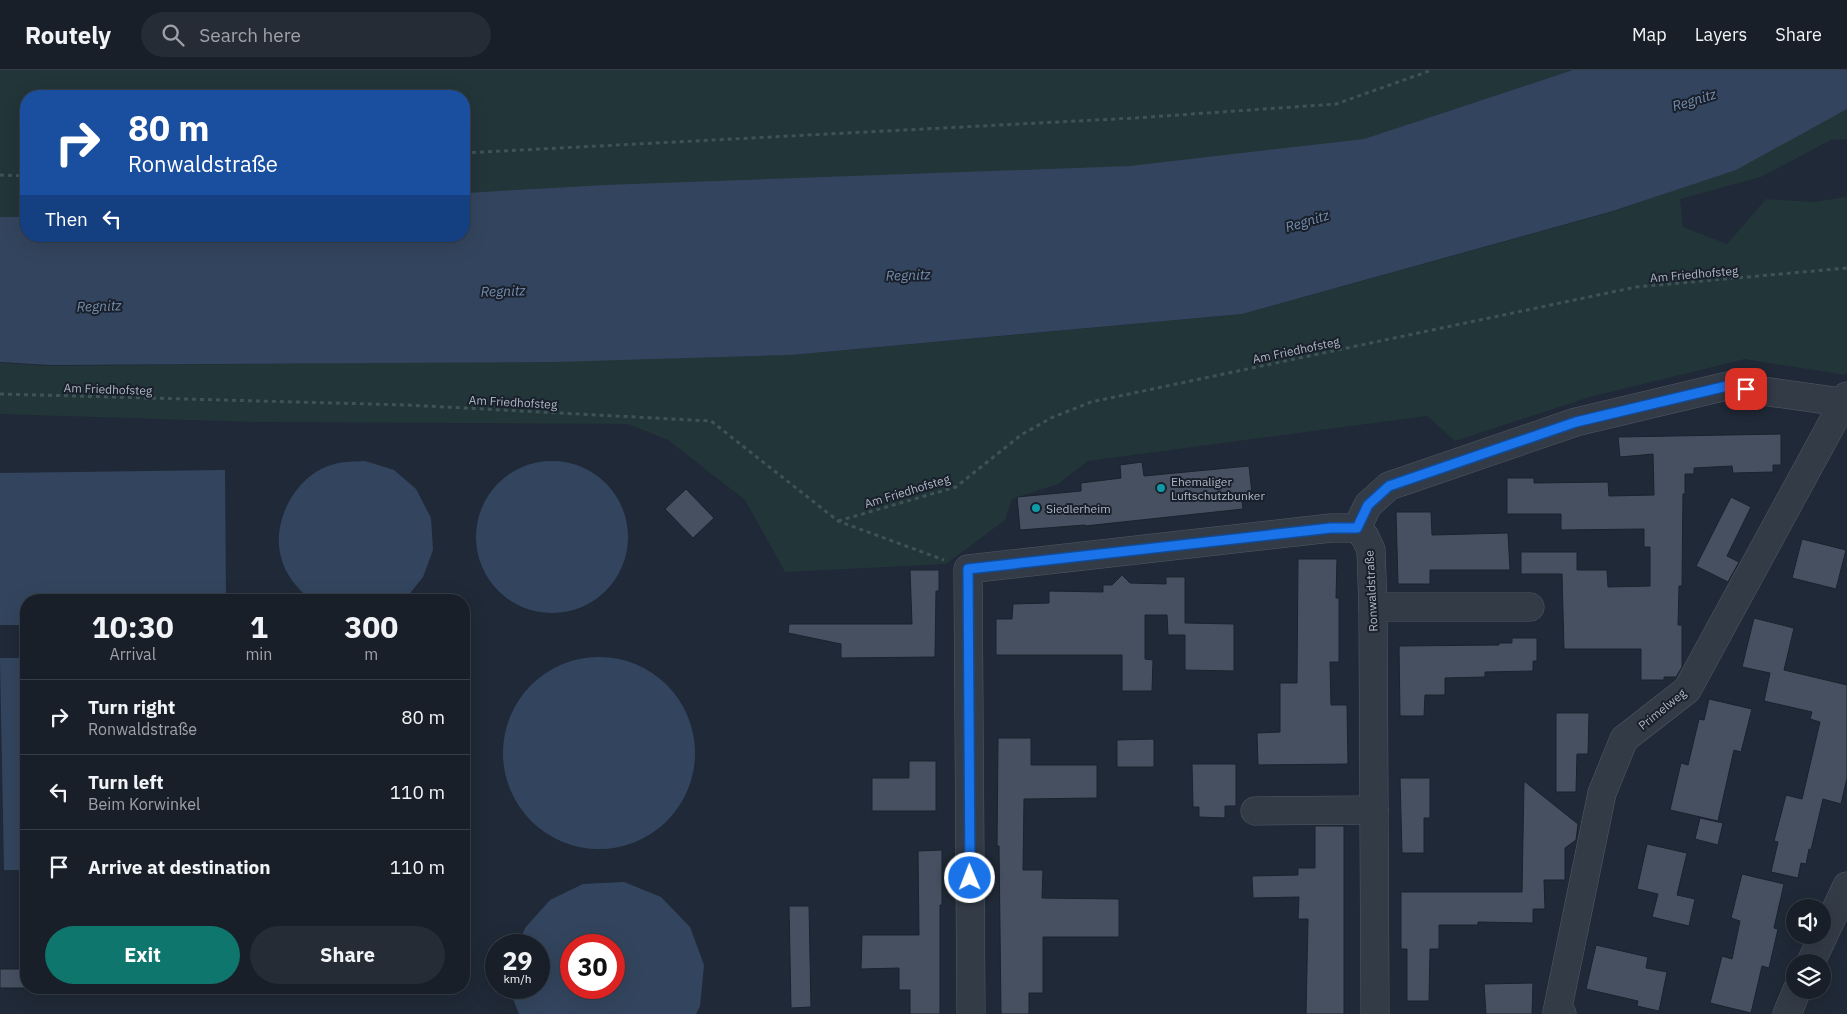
<!DOCTYPE html>
<meta charset="utf-8">
<style>
body{margin:0;font-family:"IBM Plex Sans",sans-serif;background:#252c35;color:#f1f3f6;height:100vh;display:flex;flex-direction:column;font-size:19px;white-space:nowrap}
*{box-sizing:border-box;margin:0}
p{font-size:16px;color:#9fa2a8}
.icon{flex:none;width:28px;height:28px;fill:none;stroke:currentColor;stroke-width:2;stroke-linecap:round;stroke-linejoin:round}
.map{position:relative;flex:1;overflow:hidden}
.drawer{position:absolute;left:20px;top:524px;width:450px;height:400px;display:flex;flex-direction:column;background:#181f29;border-radius:20px;box-shadow:0 5px 20px #0002,0 0 0 1px #363d46}
.drawer>*{flex:none}
.guide{position:absolute;left:20px;top:20px;width:450px;height:152px;border-radius:20px;box-shadow:0 5px 20px #0002,0 0 0 1px #363d46;background:#1a4fa0;color:#fff;overflow:hidden}
.fabs{position:absolute;left:1786px;top:829px;display:grid;gap:10px}
.fabs a{display:grid;place-items:center;width:45px;height:45px;border-radius:50%;background:#181f29;box-shadow:0 5px 20px #0002,0 0 0 1px #363d46;font-size:25px}
.speed{position:absolute;left:485px;top:864px;display:flex;gap:10px;font-size:25px;font-weight:700;text-align:center}
.speed>*{display:grid;place-content:center;width:65px;height:65px;border-radius:50%;background:#181f29;box-shadow:0 5px 20px #0002,0 0 0 1px #363d46;line-height:1}
.speed small{font-size:12px;font-weight:400}
.speed .limit{border:8px solid #d22;background:#fff;color:#111}
.pin{position:absolute;display:grid;place-items:center;width:42px;height:42px;color:#fff;margin:-21px;border-radius:10px;box-shadow:0 2px 8px #0006}
.me{position:absolute;width:55px;margin:-28px;rotate:359deg;stroke-linejoin:round;filter:drop-shadow(0 0 4px #0008)}
.turn{display:flex;align-items:center;gap:18px;height:105px;padding:0 25px;font-size:22px}
.turn .icon{width:65px;height:65px;stroke-width:2.5}
.turn b{display:block;font-size:35px;line-height:42px}
.then{display:flex;align-items:center;height:48px;padding:0 25px;background:#0003;gap:10px;font-size:19px}
.eta{display:flex;justify-content:space-evenly;align-items:center;height:85px;text-align:center}
.eta b{font-size:30px;font-weight:700;line-height:35px}
.cta{display:flex;gap:10px;margin-top:auto;padding:10px 25px}
.cta a{flex:1;height:58px;border-radius:30px;background:#0f766e;color:#fff;font-size:20px;font-weight:700;line-height:58px;text-align:center}
.cta a+a{background:#252c35;color:#f1f3f6}
ul{padding:0;list-style:none}
li{display:flex;align-items:center;gap:15px;height:75px;padding:0 25px;border-top:1px solid #363d46}
li div{flex:1}
li b{display:block;font-size:19px}
li em{font-style:normal}
header{display:flex;align-items:center;gap:30px;box-sizing:border-box;height:70px;padding:0 25px;background:#181f29;border-bottom:1px solid #363d46}
header strong{font-size:24px}
nav{display:flex;gap:28px;margin-inline-start:auto;font-size:18px}
.search{width:350px;height:45px;background:#252c35;display:flex;align-items:center;gap:12px;box-sizing:border-box;padding:0 18px;border-radius:28px;color:#9fa2a8;font-size:19px}
.map>svg:first-child{display:block}
</style>
<header>
<strong>Routely</strong>
<div class="search"><svg class="icon" aria-label="search" viewBox="0 0 24 24"><circle cx="10" cy="10" r="6"/><path d="M15 15l6 6"/></svg>Search here</div>
<nav><a>Map</a><a>Layers</a><a>Share</a></nav>
</header>
<div class="map">
<svg width="1847" height="944" viewBox="0 0 1847 944">
<rect width="100%" height="100%" fill="#202937"/>
<g fill="#223538">
<path d="M0,0H1573L1364,69L1130,98L464,123V26H26V147H0Z"/>
<path d="M1847,38V69L1831,70L1761,107L1680,129L1683,157L1727,174L1766,129L1813,132L1847,127V302L1844,305L1745,289L1590,327L1455,371L1427,346L1088,391L1058,414L1012,429L1005,450L946,494L785,502L745,430L668,370L628,354L254,352L0,344V293L48,296L555,291L792,285L1243,244L1615,141L1736,99Z"/>
</g>
<g fill="#33455e" fill-rule="evenodd">
<path d="M1573,0H1847V39L1736,100L1613,141L1242,244L791,285L554,292L50,295L0,292V147H26V166H464V123L605,115L1130,96L1364,69Z"/>
<circle cx="552" cy="467" r="76"/>
<path d="M365,391L394,400L416,419L431,448L433,480L423,507L407,527L401,530H311C298,519 285,505 281,487C271,450 297,403 335,394C344,391 355,392 365,391Z"/>
<path d="M225,400L226,530H26V555H0V403Z"/>
<circle cx="599" cy="683" r="96"/>
<path d="M0,588H26V800H4Z"/>
<path d="M624,812L661,827L690,857L704,895L700,936L696,944H519L513,929L512,918H539V875H518L525,858L550,830L583,814ZM571,875H614V918H571Z"/>
</g>
<g fill="#465061" stroke="#1b222e">
<path d="M1781,364V395H1773V402L1733,403L1732,396L1694,398V404H1685V424H1683L1682,516H1679L1678,555H1682V597L1676,607H1664V610H1641V579H1564L1562,504H1521V482H1577V500H1607L1608,517L1650,516V477H1644V459L1561,460V444H1507V408H1534V413L1608,412L1609,426L1654,425L1653,384L1620,387L1618,367Z"/>
<path d="M1142,392L1144,406L1249,396L1252,423L1241,424L1243,439L1085,456V455L1020,460L1017,427L1081,421V413L1121,408L1120,395Z"/>
<path d="M686,419L714,448L693,468L665,439Z"/>
<path d="M1731,427L1751,437L1727,486L1739,492L1728,512L1696,496Z"/>
<path d="M1396,442H1431L1432,465L1508,463L1510,500H1430V514H1398Z"/>
<path d="M1802,469L1846,480L1836,519L1792,508Z"/>
<path d="M1298,489H1337L1336,528H1339V592H1330L1331,635H1347L1348,694L1258,695L1257,663L1280,662V613H1297Z"/>
<path d="M910,500H939V521H936L935,587L841,588V574L788,563L789,554H912Z"/>
<path d="M1122,505L1130,513L1166,514V507H1185V553L1234,554V601L1185,600V565H1168L1167,545H1145V589L1153,590L1152,621H1122V585H996V549H1012L1013,534L1049,533V521L1103,522V515H1112Z"/>
<path d="M1754,548L1794,558L1784,600L1847,615V708L1841,734L1823,729L1811,780L1809,779L1806,794L1801,793L1798,808L1771,802L1778,772L1774,771L1786,725L1802,729L1820,652L1810,649L1812,642L1764,631L1770,603L1742,597Z"/>
<path d="M1512,568H1537V591H1533V601L1485,602V607L1445,608V625H1425L1424,646H1400L1399,576L1499,575V573H1512Z"/>
<path d="M1709,629L1752,639L1741,682L1734,680L1718,751L1670,740L1681,693L1688,695L1699,649L1704,650Z"/>
<path d="M1556,643H1589L1588,684H1577L1576,722H1556Z"/>
<path d="M998,668H1031V695H1097V728L1024,729L1023,800H1043L1042,828L1119,829V867H1043V923H1029V944H1001L999,776H997Z"/>
<path d="M1154,669V697H1117V670Z"/>
<path d="M909,691H936V741H872V708H909Z"/>
<path d="M1192,694H1236V736H1225V748L1199,747V737H1193Z"/>
<path d="M1400,708H1430V748H1424V783H1402Z"/>
<path d="M1524,711L1578,754L1576,770L1565,778V810H1544L1545,839H1533V853L1478,852V855H1439V879H1430L1429,931H1407V879H1401V822H1522Z"/>
<path d="M1700,748L1723,753L1718,775L1695,769Z"/>
<path d="M1315,756H1344V944H1306L1308,849H1298L1299,827L1253,828L1252,806L1298,805V798H1315Z"/>
<path d="M1647,774L1687,783L1677,825L1695,829L1689,856L1652,847L1658,824L1637,819Z"/>
<path d="M942,780V835H940V944H910V920H899V898L861,899L862,865H919L918,781Z"/>
<path d="M1742,804L1784,814L1774,858L1778,859L1769,898L1762,896L1751,943L1710,933L1722,886L1732,889L1740,851L1731,848Z"/>
<path d="M789,836H809L811,937L791,938Z"/>
<path d="M1596,875L1648,887L1646,898L1667,902L1659,941L1637,936L1638,931L1586,919Z"/>
<rect x="0" y="899" width="26" height="19"/>
<path d="M1533,913L1532,944H1486L1484,914Z"/>
</g>
<g fill="none" stroke-linecap="round" stroke-linejoin="round">
<defs>
<g id="minor">
<path d="M1357,458L1368,435L1389,416L1576,352L1727,316L1847,333"/>
<path d="M1373,537H1530"/>
<path d="M1255,741L1374,740"/>
<path d="M1811,892L1847,816"/>
<path d="M971,944L968,499L1331,458H1357L1365,467L1371,480L1373,537L1375,944"/>
<path d="M1562,944L1557,942L1602,723L1624,669L1687,620L1847,326"/>
<path d="M1787,944L1797,920"/>
</g>
</defs>
<use href="#minor" stroke="#515965" stroke-width="29"/>
<g stroke="#3f5255" stroke-width="3" stroke-dasharray="4 4" stroke-linecap="butt">
<path d="M464,83L1135,48L1336,34L1432,0"/>
<path d="M0,105L26,106"/>
<path d="M0,324L407,335L711,351L838,451L944,490"/>
<path d="M838,451L956,417L1021,365L1051,348L1091,332L1636,217L1847,198"/>
</g>
<use href="#minor" stroke="#333b47" stroke-width="28"/>
</g>
<g fill="none" stroke-linecap="round" stroke-linejoin="round">
<defs>
<path id="route" d="M970,808L968,499L1331,458H1357L1368,435L1389,416L1576,352L1727,316L1746,319"/>
</defs>
<use href="#route" stroke="#114b97" stroke-width="12"/>
<use href="#route" stroke="#1a73e8" stroke-width="9"/>
</g>
<g fill="#0f9aa8" stroke="#19202c" stroke-width="2">
<circle cx="1161" cy="418" r="5"/>
<circle cx="1036" cy="438" r="5"/>
</g>
<g text-anchor="middle" dominant-baseline="central" stroke-width="4" stroke-linejoin="round" paint-order="stroke">
<g font-size="12" fill="#aeb6c4" stroke="#19202c">
<text transform="translate(1694 204) rotate(-5)">Am Friedhofsteg</text>
<text transform="translate(1296 280) rotate(-12)">Am Friedhofsteg</text>
<text transform="translate(108 319) rotate(2)">Am Friedhofsteg</text>
<text transform="translate(513 332) rotate(3)">Am Friedhofsteg</text>
<text transform="translate(907 421) rotate(-17)">Am Friedhofsteg</text>
<text transform="translate(1371 521) rotate(-93)">Ronwaldstraße</text>
<text transform="translate(1662 639) rotate(-39)">Primelweg</text>
</g>
<g font-size="12" fill="#aeb6c4" stroke="#19202c" text-anchor="start">
<text x="1171" y="411">Ehemaliger<tspan x="1171" dy="14">Luftschutzbunker</tspan></text>
<text x="1046" y="438">Siedlerheim</text>
</g>
<g font-size="14" font-style="italic" fill="#758dac" stroke="#19202c">
<text transform="translate(1694 30) rotate(-17)">Regnitz</text>
<text transform="translate(1307 151) rotate(-17)">Regnitz</text>
<text transform="translate(908 205) rotate(-2)">Regnitz</text>
<text transform="translate(503 221) rotate(-2)">Regnitz</text>
<text transform="translate(99 236) rotate(-2)">Regnitz</text>
</g>
</g>
</svg>
<div class="fabs">
<a><svg class="icon" aria-label="sound" viewBox="0 0 24 24"><path d="M4 9h4l5-4v14l-5-4H4zM17 9q2 3 0 6"/></svg></a>
<a><svg class="icon" aria-label="layers" viewBox="0 0 24 24"><path d="M12 4l9 5-9 5-9-5zM3 14l9 5 9-5"/></svg></a>
</div>
<div class="speed"><div>29<small>km/h</small></div><div class="limit">30</div></div>
<div class="pin" style="left:1746px;top:319px;background:#d93025"><svg class="icon" aria-label="arrive" viewBox="0 0 24 24"><path d="M6 21V4h12l-3 4 3 4H6"/></svg></div>
<svg class="me" style="left:970px;top:808px" viewBox="-20 -20 40 40"><circle r="17" fill="#1a73e8" stroke="#fff" stroke-width="3"/><path d="M0-11L8 9 0 5-8 9z" fill="#fff"/></svg>
<div class="guide">
<div class="turn"><svg class="icon" aria-label="right" viewBox="0 0 24 24"><path d="M7 20v-9h11M14 6l5 5-5 5"/></svg><div><b>80 m</b>Ronwaldstraße</div></div>
<div class="then">Then<svg class="icon" aria-label="left" viewBox="0 0 24 24"><path d="M17 20v-9H6M10 6l-5 5 5 5"/></svg></div>
</div>
<section class="drawer">
<div class="eta">
<div><b>10:30</b><p>Arrival</p></div>
<div><b>1</b><p>min</p></div>
<div><b>300</b><p>m</p></div>
</div>
<ul>
<li><svg class="icon" aria-label="right" viewBox="0 0 24 24"><path d="M7 20v-9h11M14 6l5 5-5 5"/></svg><div><b>Turn right</b><p>Ronwaldstraße</p></div><em>80 m</em></li>
<li><svg class="icon" aria-label="left" viewBox="0 0 24 24"><path d="M17 20v-9H6M10 6l-5 5 5 5"/></svg><div><b>Turn left</b><p>Beim Korwinkel</p></div><em>110 m</em></li>
<li><svg class="icon" aria-label="arrive" viewBox="0 0 24 24"><path d="M6 21V4h12l-3 4 3 4H6"/></svg><div><b>Arrive at destination</b></div><em>110 m</em></li>
</ul>
<div class="cta"><a>Exit</a><a>Share</a></div>
</section>
</div>
